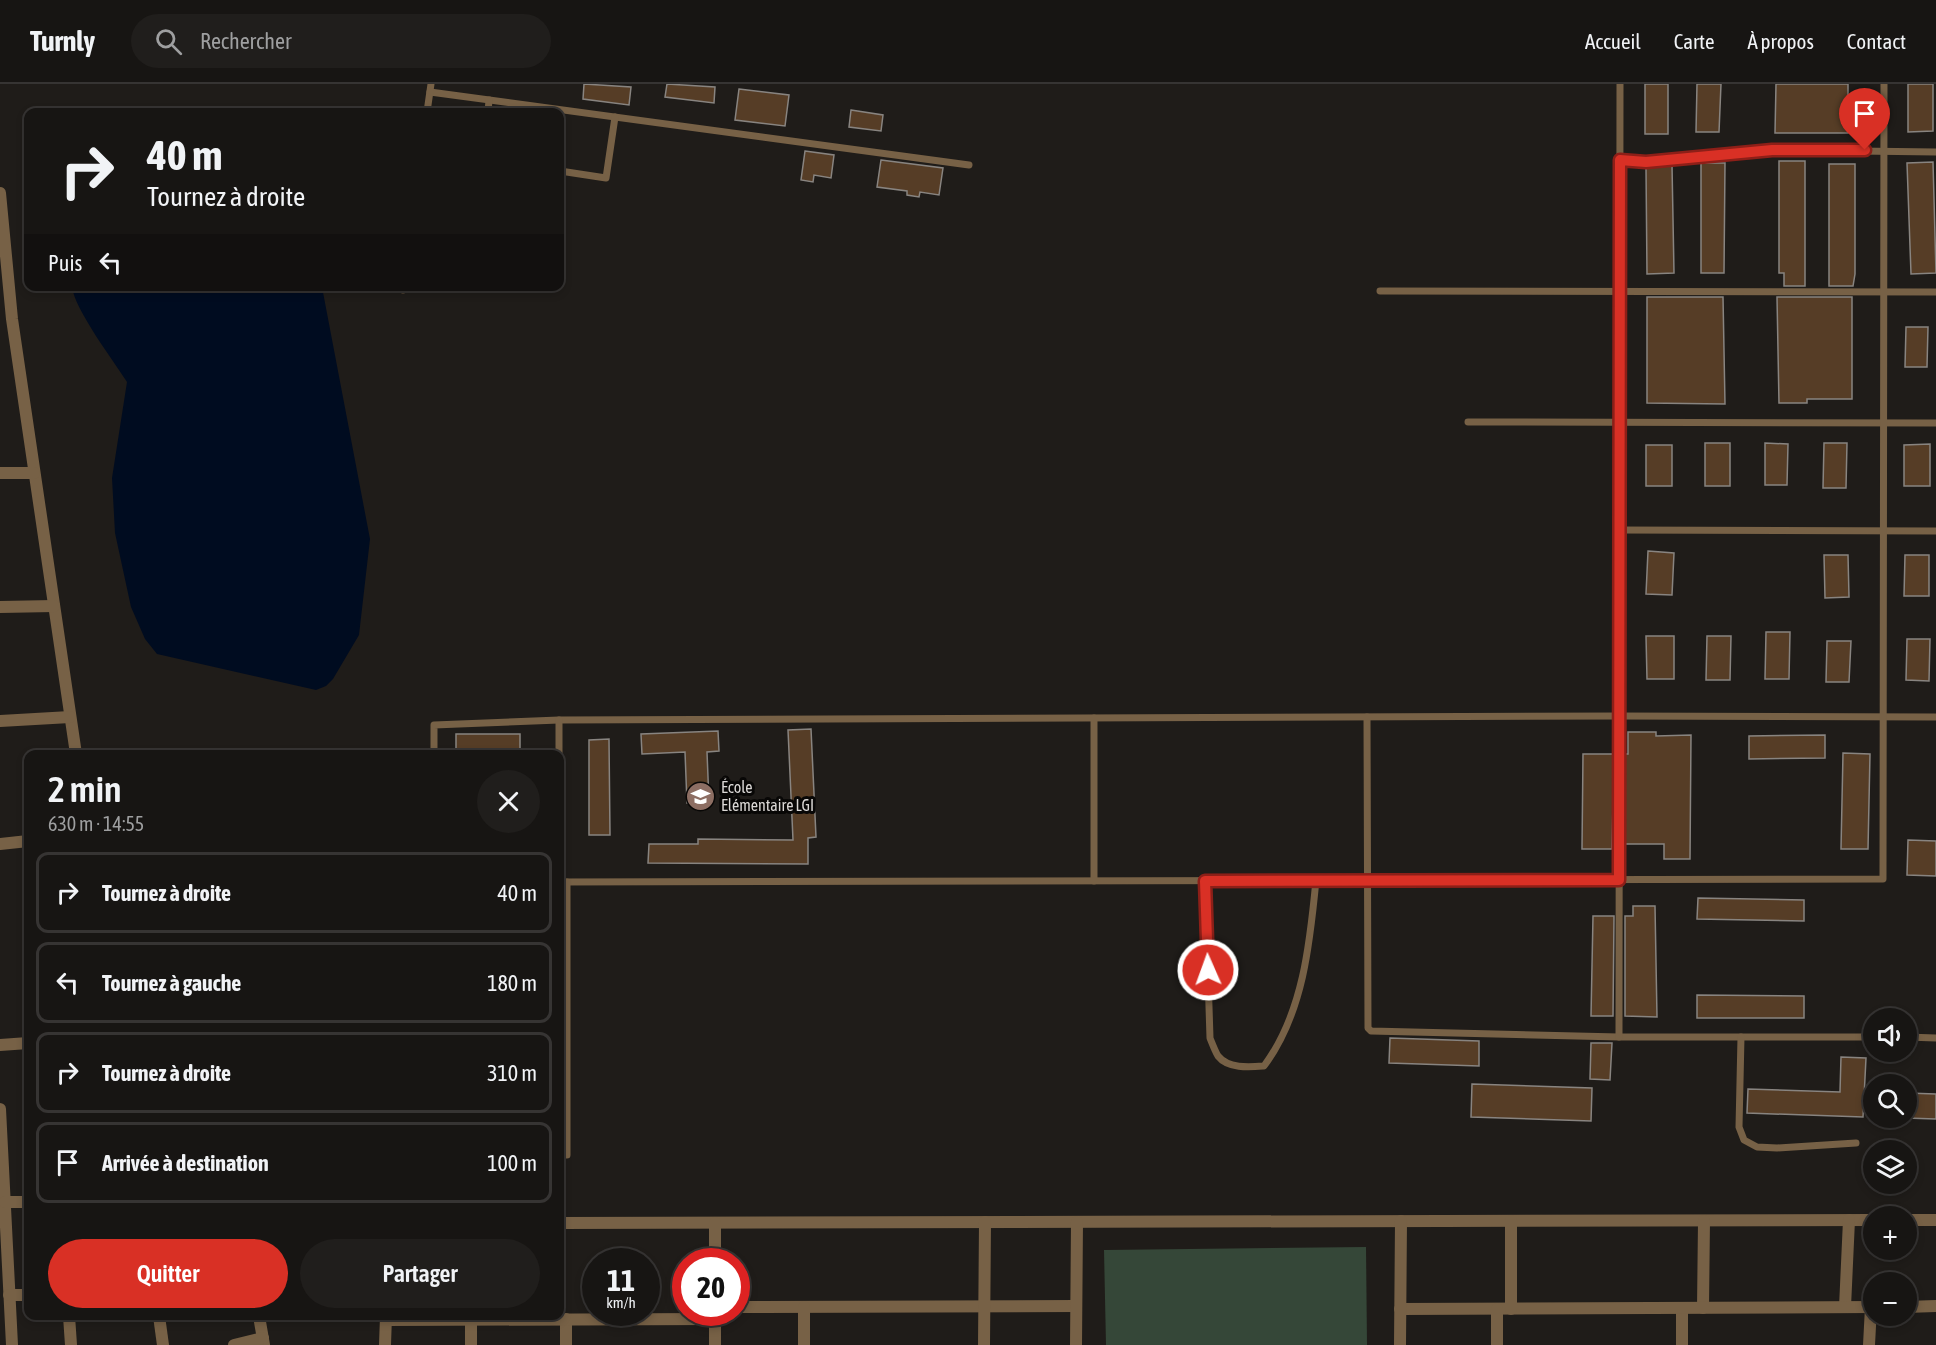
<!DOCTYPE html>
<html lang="fr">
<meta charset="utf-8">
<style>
body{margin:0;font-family:"Asap Condensed",sans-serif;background:#201e1c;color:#f1f3f6;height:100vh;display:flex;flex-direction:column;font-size:22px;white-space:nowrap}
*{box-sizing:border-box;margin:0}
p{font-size:20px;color:#9e9fa0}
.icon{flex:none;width:33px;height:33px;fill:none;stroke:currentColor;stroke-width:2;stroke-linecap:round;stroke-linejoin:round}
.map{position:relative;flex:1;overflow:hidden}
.details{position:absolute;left:24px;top:666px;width:540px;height:570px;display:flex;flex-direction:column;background:#171513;border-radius:12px;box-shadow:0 3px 9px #0003,0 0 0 2px #363433}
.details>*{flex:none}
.hud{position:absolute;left:24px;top:24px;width:540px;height:183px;border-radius:12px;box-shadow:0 3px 9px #0003,0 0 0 2px #363433;background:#171513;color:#f1f3f6;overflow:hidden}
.fabs{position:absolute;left:1863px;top:924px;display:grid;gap:12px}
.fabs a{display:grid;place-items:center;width:54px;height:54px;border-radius:50%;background:#171513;box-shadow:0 3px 9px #0003,0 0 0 2px #363433;font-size:30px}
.speed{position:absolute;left:582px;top:1164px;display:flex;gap:12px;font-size:30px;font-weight:700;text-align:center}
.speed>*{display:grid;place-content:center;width:78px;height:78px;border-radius:50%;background:#171513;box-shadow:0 3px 9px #0003,0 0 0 2px #363433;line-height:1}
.speed small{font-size:15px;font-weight:400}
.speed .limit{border:9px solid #d22;background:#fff;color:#111}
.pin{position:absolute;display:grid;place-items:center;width:51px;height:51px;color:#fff;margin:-62px -26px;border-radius:50% 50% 50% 0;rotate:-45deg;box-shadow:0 0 6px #0007}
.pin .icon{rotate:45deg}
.me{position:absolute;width:66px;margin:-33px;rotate:358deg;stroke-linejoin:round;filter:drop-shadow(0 0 4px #0008)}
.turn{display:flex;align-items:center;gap:21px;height:126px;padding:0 24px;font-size:27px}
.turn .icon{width:78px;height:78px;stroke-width:2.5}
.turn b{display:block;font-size:42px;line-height:51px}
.then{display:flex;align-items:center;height:57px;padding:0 24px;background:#0003;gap:12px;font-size:22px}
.round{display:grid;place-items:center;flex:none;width:63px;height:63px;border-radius:32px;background:#201e1c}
.head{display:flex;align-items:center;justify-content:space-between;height:102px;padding:0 24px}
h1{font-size:36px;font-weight:600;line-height:45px}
.cta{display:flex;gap:12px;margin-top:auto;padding:12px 24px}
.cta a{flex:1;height:69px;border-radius:36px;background:#d93025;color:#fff;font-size:24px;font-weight:600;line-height:69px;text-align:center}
.cta a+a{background:#201e1c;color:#f1f3f6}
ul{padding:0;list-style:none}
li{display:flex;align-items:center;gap:18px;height:81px;margin:0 12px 9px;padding:0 12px;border:3px solid #363433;border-radius:12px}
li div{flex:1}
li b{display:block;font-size:22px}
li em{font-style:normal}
header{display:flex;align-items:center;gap:36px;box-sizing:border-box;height:84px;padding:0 30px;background:#171513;border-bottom:2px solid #363433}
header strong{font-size:28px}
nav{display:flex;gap:33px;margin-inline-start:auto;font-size:21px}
.search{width:420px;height:54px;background:#201e1c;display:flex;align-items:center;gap:15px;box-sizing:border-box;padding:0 21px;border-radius:33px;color:#9e9fa0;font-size:22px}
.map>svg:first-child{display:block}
</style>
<header>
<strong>Turnly</strong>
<div class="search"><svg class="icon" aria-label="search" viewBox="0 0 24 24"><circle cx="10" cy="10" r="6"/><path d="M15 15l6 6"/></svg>Rechercher</div>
<nav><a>Accueil</a><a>Carte</a><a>À propos</a><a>Contact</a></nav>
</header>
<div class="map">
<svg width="1936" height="1261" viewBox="0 0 1936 1261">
<rect width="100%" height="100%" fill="#1f1c19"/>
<path fill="#354738" d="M1366,1163L1367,1261H1106L1104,1166Z"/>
<path fill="#000c20" d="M72,203H322L370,455L359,551L333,595L326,602L316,606L157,570L145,555L131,523L115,449L112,394L127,298C113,276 75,226 72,203Z"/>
<g fill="#563d26" stroke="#888480" stroke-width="1.5">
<path d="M584,0L631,3L629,21L583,15Z"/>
<path d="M667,0L715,3L714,19L665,13Z"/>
<rect x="1645" y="0" width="23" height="50"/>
<path d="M1697,0H1721L1719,48H1696Z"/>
<path d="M1776,0H1848V49H1775Z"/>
<path d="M1908,0H1933V47L1908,48Z"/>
<path d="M739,5L789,11L785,42L735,36Z"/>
<path d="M851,26L883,31L881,47L849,43Z"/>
<path d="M805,67L834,71L831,94L814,91L813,98L801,96Z"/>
<path d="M881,76L943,84L939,111L920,108L919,113L907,111V107L877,103Z"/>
<path d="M1779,77H1805V202H1784V189H1779Z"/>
<path d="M1933,78L1936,189L1911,190L1907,79Z"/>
<path d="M1701,79H1725L1724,189H1701Z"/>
<path d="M1829,80H1855V190L1853,202H1829Z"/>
<path d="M1672,81L1674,189L1647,190L1646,84Z"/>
<path d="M1647,213H1723L1725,320L1647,319Z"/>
<path d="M1777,213H1852V315H1807V319H1779Z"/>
<path d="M1906,243H1928L1927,283H1905Z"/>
<rect x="1705" y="359" width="25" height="43"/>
<path d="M1765,359L1788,360L1787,401H1765Z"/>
<path d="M1824,359H1847L1846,404H1823Z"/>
<path d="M1930,360V402H1904V361Z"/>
<rect x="1646" y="361" width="26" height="41"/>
<path d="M1648,467L1674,469L1672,511L1646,510Z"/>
<path d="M1824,471H1848L1849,513L1825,514Z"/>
<path d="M1905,471H1929V512H1904Z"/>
<path d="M1766,548H1790L1789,595H1765Z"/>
<path d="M1646,552H1674V595H1647Z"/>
<path d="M1707,552H1731L1730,596H1706Z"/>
<path d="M1907,555H1930L1929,597L1906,596Z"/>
<path d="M1827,557H1851L1849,598H1826Z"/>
<path d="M811,645L816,753L808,754V780L648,779L649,760H698V755L793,756L788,646Z"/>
<path d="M718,647L719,667L707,668L709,718L687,719L685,668L642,670L641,650Z"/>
<path d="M1628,648H1656V652L1691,651L1690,775H1664V760H1625V670H1628Z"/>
<rect x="456" y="650" width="64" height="20"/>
<path d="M1825,651V674L1749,675V652Z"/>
<path d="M609,655L610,751H589V656Z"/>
<path d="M1843,669L1870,670L1868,765H1841Z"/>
<path d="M1583,670H1614L1612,765H1582Z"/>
<path d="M1908,756L1936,757V792L1907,791Z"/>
<path d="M1698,814L1804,816V837L1697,835Z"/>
<path d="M1633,822H1655L1657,933L1625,932V832H1633Z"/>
<path d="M1593,832H1614L1613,932H1591Z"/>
<path d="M1697,911L1804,912V934H1697Z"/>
<path d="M1390,954L1479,957V982L1389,979Z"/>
<path d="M1591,959H1612L1610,996L1590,995Z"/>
<path d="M1841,973L1866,974L1863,1033L1747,1029L1748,1005L1840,1008Z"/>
<path d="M1472,1000L1592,1004L1591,1037L1471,1033Z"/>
<path d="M1907,1009L1936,1010V1035L1906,1034Z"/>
</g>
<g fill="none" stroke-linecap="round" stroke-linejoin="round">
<g stroke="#776146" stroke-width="7">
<path d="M430,8L969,81"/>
<path d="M427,28L431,0"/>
<path d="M488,28L489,16"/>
<path d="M1620,76L1646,78L1772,66L1936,68"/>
<path d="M560,87L606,94L615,33"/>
<path d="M403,206V202"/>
<path d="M1380,207L1936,208"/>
<path d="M1468,338L1936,339"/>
<path d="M1619,446L1936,447"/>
<path d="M1367,633L1368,944L1371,947L1619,953H1874"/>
<path d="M1094,634V797"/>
<path d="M434,670V641L559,636L1619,632L1936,633"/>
<path d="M559,670V636"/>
<path d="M1205,797L1210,954C1212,959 1215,967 1218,972C1228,985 1250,983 1264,982C1303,930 1310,859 1316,796"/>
<path d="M560,798L1883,795L1884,0"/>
<path d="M1619,953L1620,0"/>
<path d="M1741,953L1739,1043L1744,1056L1757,1063L1777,1064L1856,1059"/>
<path d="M1906,953L1936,954"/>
<path d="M560,1071H567V798"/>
</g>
<g stroke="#776146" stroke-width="12">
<path d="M0,109L12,235L76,670"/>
<path d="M0,389H34"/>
<path d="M0,523L54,522"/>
<path d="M0,637L70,633"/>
<path d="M0,760L28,757"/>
<path d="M0,961L28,959"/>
<path d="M0,1025L12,1261"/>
<path d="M5,1118H28"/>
<path d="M1906,1136H1936"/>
<path d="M560,1139L1874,1136"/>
<path d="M715,1139V1178"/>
<path d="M9,1211H28"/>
<path d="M736,1223L1076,1222"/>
<path d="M804,1223V1261"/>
<path d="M1845,1223L1849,1136"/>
<path d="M1906,1223L1936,1222"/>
<path d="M1682,1224V1261"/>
<path d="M1703,1224L1704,1137"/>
<path d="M1400,1225L1874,1223"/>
<path d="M1511,1225V1137"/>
<path d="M715,1228V1261"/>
<path d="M69,1232L71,1261"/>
<path d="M159,1232L163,1261"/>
<path d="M259,1232L264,1261"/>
<path d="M566,1235V1261"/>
<path d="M386,1236L715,1235"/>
<path d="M471,1236V1261"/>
<path d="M234,1261L263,1254"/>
<path d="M385,1261L386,1232"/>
<path d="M984,1261L985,1138"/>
<path d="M1076,1261L1077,1138"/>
<path d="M1400,1261L1401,1137"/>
<path d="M1497,1261V1225"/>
<path d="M1869,1261L1871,1223"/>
</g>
</g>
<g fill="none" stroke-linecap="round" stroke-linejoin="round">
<defs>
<path id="route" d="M1208,886L1205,797L1619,796L1620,76L1646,78L1772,66H1865"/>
</defs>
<use href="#route" stroke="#8d1f18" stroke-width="15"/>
<use href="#route" stroke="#d93025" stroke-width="10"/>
</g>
<defs>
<symbol id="school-disc" viewBox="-11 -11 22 22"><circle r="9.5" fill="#8d6e63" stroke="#080706"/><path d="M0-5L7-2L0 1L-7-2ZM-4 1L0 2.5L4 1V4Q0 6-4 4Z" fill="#fff"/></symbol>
</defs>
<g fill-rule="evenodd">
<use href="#school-disc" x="684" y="696" width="33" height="33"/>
</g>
<g text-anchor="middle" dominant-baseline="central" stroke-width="6" stroke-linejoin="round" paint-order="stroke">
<g font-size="16" fill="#dbd8d6" stroke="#080706" text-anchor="start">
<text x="721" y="703">École<tspan x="721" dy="18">Elémentaire LGI</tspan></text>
</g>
</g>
</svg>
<div class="fabs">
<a><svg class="icon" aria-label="sound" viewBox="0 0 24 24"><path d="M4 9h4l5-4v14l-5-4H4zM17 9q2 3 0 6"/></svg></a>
<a><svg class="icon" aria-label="search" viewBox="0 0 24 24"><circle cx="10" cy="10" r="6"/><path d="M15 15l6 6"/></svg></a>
<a><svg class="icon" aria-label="layers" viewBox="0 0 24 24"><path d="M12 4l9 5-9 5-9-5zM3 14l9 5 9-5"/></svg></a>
<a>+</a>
<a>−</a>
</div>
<div class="speed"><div>11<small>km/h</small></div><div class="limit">20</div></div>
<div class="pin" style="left:1865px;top:66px;background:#d93025"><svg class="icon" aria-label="arrive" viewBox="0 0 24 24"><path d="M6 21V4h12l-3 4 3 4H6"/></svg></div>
<svg class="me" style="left:1208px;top:886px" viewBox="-20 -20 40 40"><circle r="17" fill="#d93025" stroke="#fff" stroke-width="3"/><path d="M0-11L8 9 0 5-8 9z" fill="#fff"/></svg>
<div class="hud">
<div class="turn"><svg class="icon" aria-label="right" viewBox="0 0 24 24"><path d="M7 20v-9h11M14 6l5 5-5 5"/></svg><div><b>40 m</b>Tournez à droite</div></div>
<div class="then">Puis<svg class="icon" aria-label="left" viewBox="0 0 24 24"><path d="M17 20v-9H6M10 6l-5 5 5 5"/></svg></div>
</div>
<section class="details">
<div class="head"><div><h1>2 min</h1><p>630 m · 14:55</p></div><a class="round"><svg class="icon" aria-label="close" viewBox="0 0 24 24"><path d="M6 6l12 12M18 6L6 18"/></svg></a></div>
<ul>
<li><svg class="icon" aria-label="right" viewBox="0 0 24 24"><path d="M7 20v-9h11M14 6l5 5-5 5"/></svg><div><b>Tournez à droite</b></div><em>40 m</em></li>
<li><svg class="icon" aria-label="left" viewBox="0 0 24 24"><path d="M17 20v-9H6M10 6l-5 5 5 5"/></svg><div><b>Tournez à gauche</b></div><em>180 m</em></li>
<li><svg class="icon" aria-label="right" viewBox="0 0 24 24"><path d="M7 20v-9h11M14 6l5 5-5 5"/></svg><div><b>Tournez à droite</b></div><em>310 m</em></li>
<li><svg class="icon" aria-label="arrive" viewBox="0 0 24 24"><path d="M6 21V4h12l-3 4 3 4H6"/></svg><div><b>Arrivée à destination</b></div><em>100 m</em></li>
</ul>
<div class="cta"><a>Quitter</a><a>Partager</a></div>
</section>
</div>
